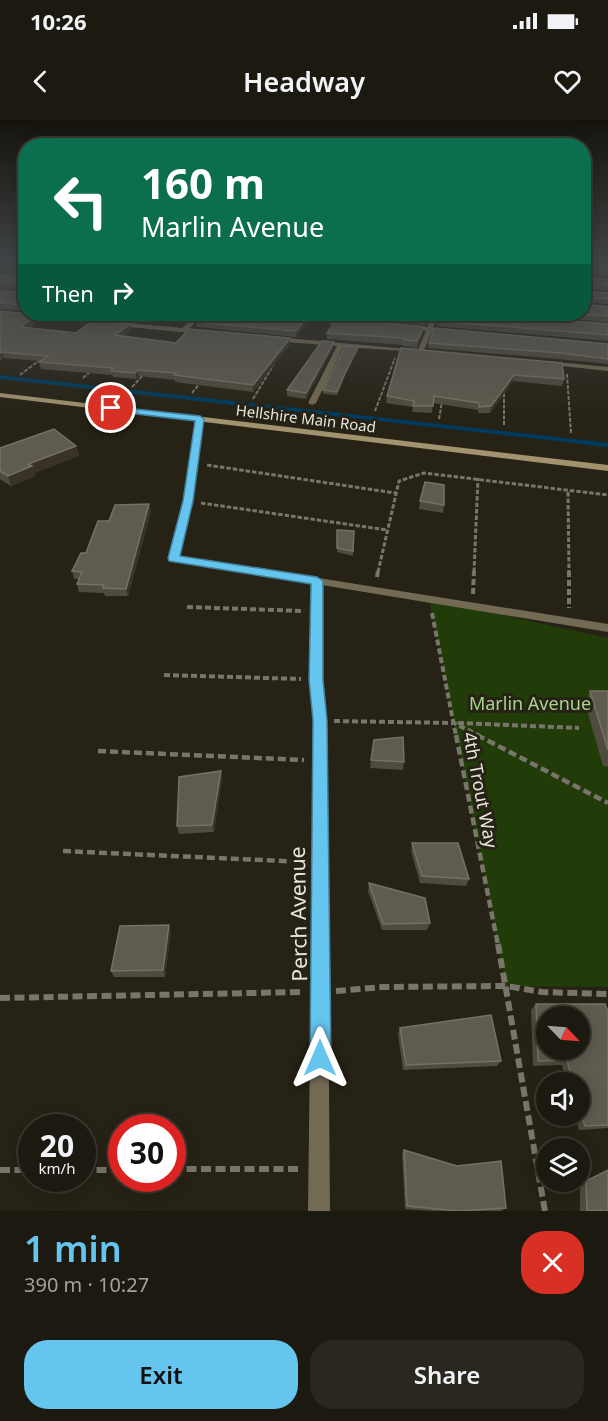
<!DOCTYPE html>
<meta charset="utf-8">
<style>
body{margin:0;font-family:"Noto Sans",sans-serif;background:#29271e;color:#f1f3f6;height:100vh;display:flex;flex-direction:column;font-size:22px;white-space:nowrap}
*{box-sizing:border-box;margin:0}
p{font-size:20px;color:#a0a19f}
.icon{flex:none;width:33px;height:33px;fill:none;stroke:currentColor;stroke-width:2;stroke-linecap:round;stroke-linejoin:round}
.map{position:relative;height:1091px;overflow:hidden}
.drawer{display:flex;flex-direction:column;background:#1c1a10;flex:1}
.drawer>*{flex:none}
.hud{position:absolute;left:18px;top:18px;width:573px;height:183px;border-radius:24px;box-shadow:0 3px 15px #0003,0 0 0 2px #3a3830;background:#0b6e4f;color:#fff;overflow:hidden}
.needle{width:39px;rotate:115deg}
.fabs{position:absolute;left:536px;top:886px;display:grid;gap:12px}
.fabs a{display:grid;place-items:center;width:54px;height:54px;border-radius:50%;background:#1c1a10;box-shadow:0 3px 15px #0003,0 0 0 2px #3a3830;font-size:30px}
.speed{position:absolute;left:18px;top:994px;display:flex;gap:12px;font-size:30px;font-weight:700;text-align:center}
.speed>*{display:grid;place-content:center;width:78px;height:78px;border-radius:50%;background:#1c1a10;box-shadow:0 3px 15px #0003,0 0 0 2px #3a3830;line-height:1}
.speed small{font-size:15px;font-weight:400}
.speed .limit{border:9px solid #d22;background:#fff;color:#111}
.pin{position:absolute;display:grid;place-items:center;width:51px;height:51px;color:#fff;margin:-26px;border:3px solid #fff;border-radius:50%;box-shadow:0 2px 6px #0007}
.me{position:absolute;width:66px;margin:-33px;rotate:0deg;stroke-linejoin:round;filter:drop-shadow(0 0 4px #0008)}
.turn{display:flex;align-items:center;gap:21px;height:126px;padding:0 24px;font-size:27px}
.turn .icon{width:78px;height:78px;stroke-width:2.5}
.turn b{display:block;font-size:42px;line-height:51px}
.then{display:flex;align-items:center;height:57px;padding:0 24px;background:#0003;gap:12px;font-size:22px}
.round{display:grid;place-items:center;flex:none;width:63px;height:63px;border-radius:24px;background:#29271e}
.overview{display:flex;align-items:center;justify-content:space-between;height:102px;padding:0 24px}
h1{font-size:36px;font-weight:600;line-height:45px;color:#65c5ee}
.button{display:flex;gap:12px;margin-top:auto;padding:12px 24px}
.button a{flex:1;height:69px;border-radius:24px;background:#65c5ee;color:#111;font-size:24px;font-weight:600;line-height:69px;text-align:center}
.button a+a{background:#29271e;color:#f1f3f6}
.status{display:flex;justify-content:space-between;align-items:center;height:42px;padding:0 30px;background:#1c1a10;direction:ltr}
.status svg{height:16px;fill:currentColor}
header{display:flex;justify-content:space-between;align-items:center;height:78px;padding:0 24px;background:#1c1a10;font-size:27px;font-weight:600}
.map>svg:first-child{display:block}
</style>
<div class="status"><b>10:26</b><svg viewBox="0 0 49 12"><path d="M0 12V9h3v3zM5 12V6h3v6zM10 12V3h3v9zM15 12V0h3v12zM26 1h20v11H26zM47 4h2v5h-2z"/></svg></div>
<header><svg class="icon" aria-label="back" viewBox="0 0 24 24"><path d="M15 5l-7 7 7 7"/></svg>Headway<svg class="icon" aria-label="heart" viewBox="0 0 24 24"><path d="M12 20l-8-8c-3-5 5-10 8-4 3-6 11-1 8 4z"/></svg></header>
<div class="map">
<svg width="608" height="1091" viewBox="0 0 608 1091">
<rect width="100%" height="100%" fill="#262215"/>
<path fill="#213b09" d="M429,479L608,518V867L506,866Z"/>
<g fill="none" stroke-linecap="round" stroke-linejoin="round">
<path stroke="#003b5d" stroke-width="4" d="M0,257L592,323"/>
<path stroke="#003b5d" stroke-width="4.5" d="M579,322L608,325"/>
<g stroke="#79756b" stroke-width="2" stroke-dasharray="4 1.5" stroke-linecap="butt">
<path d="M567,254L571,313"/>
<path d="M20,255L41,239"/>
<path d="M83,258L91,251"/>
<path d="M132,267L144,254"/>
<path d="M504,268V306"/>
<path d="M192,273L201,262"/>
<path d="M253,279L274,244"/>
<path d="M375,291L395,238"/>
<path d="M439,299L442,282"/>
</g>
<g stroke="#79756b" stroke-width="3" stroke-dasharray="4.5 2" stroke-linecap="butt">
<path d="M207,345L395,373"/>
<path d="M568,372L569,452"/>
<path d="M201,383L387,410"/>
<path d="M378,452L399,361L424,353L608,375"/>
<path d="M474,452L478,358"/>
</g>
<g stroke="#79756b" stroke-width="4" stroke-dasharray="6 3" stroke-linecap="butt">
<path d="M569,451V488"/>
<path d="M377,457L378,451"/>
<path d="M473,474L474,451"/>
<path d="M187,487L304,491"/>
<path d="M432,493L456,616"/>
<path d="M164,555L301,559"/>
<path d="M334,601L454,603L480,616"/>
<path d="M458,603L579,608"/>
</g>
<g stroke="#79756b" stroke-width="4.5" stroke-dasharray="8 4" stroke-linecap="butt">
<path d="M456,615L498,825"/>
<path d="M477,615L608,683"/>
<path d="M98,631L304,640"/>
<path d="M63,731L305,742"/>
</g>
<g stroke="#79756b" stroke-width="6" stroke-dasharray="10 4.5" stroke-linecap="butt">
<path d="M498,824L545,1091"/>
<path d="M336,871L383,867L506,866L542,872L608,874"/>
<path d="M0,878L302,872"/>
<path d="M172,1049H301"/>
<path d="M0,1050H32"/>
<path d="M82,1050H122"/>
</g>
<g fill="#736a53" fill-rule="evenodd">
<path d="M0,191L182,208L197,194H203L189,209L206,212L203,214L0,195Z"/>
<path d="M432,194H438L433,208L451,211L448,213L432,211L423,232L343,227L316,283L312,285L308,283L337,226L275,221L272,219L275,217L418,230L426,211L406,207L409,205L427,207Z"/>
<path d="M290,196L344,200L347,202L344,204L292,199Z"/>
<path d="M546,241L608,247V251L544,244L543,243Z"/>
<path d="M197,297L204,299L193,381L180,436L608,504V512L322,465V560L326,600L330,1091H308L314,600L310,560L312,464L170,440L169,438L183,381Z"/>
</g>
<path fill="#a2936e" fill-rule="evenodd" d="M0,273L608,345V351L0,277Z"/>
</g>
<g fill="#4f4b3e">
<path d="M0,142H26V154L0,152Z"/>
<path d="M584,142L608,144V156L584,154Z"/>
<path d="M0,154L24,157L26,170L0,168Z"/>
<path d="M584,156V157L608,159V170L584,168L585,171L608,173V184L584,182V184L608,187V202L502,194H584Z"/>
<path d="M0,171L26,172L25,191L0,189Z"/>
<path d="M0,191L39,201L28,208L76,213L131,210L123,216L176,223L290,224L253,272L175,262V260L139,256L137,259L113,257L112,255L41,249L39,242L40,241L4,238L0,240Z"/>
<path d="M201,194L308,196V202L296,217L197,207L196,202L201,197Z"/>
<path d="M283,194H314L313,195Z"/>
<path d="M315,194H430L426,205L318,196Z"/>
<path d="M329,197L424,207L423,213L417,228L403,226V225L327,219V213L332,206L329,204Z"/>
<path d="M437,201L608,204V221L436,206Z"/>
<path d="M334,222L333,228L306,279L287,276V270Z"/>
<path d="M429,223L608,224V244L559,239L428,228Z"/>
<path d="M358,227V231L345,255L337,275L323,274V270Z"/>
<path d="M401,228L564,259L562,266L513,261L490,293H478V290L433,283L432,293L412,292L413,287L386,283L387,276Z"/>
<path d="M76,326L79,336L34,353L35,356L11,366L0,359V328Z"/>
<path d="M420,381L444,385L443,393L419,389Z"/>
<path d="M149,384L151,392L128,476H105L104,473L79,472L77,464L79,459H74L72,451L109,401Z"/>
<path d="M337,410L354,411L353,436L337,432Z"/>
<path d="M590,571H608V647L603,646L585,583Z"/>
<path d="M374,620L404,642L403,650L370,648Z"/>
<path d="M222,659L214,712L179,714L177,706Z"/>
<path d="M412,723L469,759L466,766L420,763L411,731Z"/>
<path d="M369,763L430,803L427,810H382L368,771Z"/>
<path d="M171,812L165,857H114L111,851Z"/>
<path d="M536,884L608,892V1008L579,1010L575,996H579V963H566L562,945L533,946L531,890Z"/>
<path d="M400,908L501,941L497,946L403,950L398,914Z"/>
<path d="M404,1030L506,1088L501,1091H432L405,1089L402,1034Z"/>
<path d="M608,1050V1091H580V1064Z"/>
</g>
<g fill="#383326">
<path d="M37,195L39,201L22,214L20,207Z"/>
<path d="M308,196V202L296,217V211Z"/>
<path d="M130,204L131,210L116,221L115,215Z"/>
<path d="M424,207L423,213L417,228V221Z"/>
<path d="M290,218V224L253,272V265Z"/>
<path d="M334,222L333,228L306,279V273Z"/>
<path d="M358,227V231L345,255L337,275V272L346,251Z"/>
<path d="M2,232L4,238L1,241L0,233Z"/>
<path d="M138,250L139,256L137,259L135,253Z"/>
<path d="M514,255L513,261L490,293L491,286Z"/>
<path d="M76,326L79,336L34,353L35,356L11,366L8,356L28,344Z"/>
<path d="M149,384L151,392L128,476L126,469Z"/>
<path d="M221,651L222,659L214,712L212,705Z"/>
<path d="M169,805L171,812L165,857L163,850Z"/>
</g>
<g fill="#605b4f" stroke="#757165" stroke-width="1.5" fill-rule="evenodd">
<path d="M0,142H26V149L0,147Z"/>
<path d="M584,142L608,144V151L585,149L584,151Z"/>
<path d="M0,154L24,157L26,154V169L25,164L0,162Z"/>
<path d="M584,156V157L608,159V165L586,163L584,165Z"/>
<path d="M584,166L585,171L608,173V179L586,177L584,179Z"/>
<path d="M0,171L26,172V184L23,185L0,183Z"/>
<path d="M584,182V184L608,187V196L569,194H584Z"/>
<path d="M0,191L37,195L20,207L76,213L92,201L130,204L115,215L176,223L189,209L290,218L253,265L174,255L176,253L138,250L135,253L111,251L114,248L39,242L48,236L2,232L0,233Z"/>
<path d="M201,194H277L308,196L296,211L196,202L204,194Z"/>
<path d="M354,194H429L426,199Z"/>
<path d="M439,194H488L608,204V215L437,201Z"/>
<path d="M329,197L424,207L417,221L404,220V218L327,213L335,202Z"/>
<path d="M434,208L608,224V239L561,233L429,223Z"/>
<path d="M322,221L334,222L306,273L287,270Z"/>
<path d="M345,226L358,227L346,251L337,272L323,270Z"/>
<path d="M401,228L562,243L564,259L514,255L491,286L479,287V283L434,276L433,286H413L414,281L387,276Z"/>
<path d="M54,309L76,326L28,344L32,346L8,356L0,351V328Z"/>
<path d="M425,362L444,365V385L420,381Z"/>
<path d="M149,384L126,469L103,468L104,465L77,464L82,452L72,451L81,433H86L98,401H109L115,385Z"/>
<path d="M337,410L354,411L353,431L337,428Z"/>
<path d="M590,571H608V630Z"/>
<path d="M403,617L404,642L371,640L374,620Z"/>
<path d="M221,651L212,705L177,706L179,657Z"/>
<path d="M412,723H458L469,759L422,756Z"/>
<path d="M369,763L425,778L430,803L383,804Z"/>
<path d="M169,805L163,850L111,851L120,806Z"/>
<path d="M536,884H605L608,892V1005L585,1006L579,985V963H573L567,940L538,941ZM546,897H579V930H546Z"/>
<path d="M491,895L501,941L406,945L400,908Z"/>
<path d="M404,1030L457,1046L501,1041L506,1088L459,1091L407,1086Z"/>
<path d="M608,1050V1091H601V1090L587,1091L586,1061Z"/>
</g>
<linearGradient id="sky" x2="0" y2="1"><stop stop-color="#15130c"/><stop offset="0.48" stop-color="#414446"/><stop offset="1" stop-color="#414446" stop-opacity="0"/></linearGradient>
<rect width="608" height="295" fill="url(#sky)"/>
<path fill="#65c5ee" stroke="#42809b" stroke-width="1.5" d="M108,286L200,296L204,299L193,381L180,436L317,457L323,461V560L327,600L331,938L328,945L320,948L313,945L310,938L313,600L309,560L311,464L169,441L168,438L183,381L195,301L111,291L107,288Z"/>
<g text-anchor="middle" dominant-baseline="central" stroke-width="6" stroke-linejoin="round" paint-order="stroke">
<g font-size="15" fill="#e8e5dd" stroke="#262215">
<text transform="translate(306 298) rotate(7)">Hellshire Main Road</text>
</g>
<g font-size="18" fill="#a7d489" stroke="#262215">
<text x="530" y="583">Marlin Avenue</text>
</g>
<g font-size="18" fill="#e8e5dd" stroke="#262215">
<text transform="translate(481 670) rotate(79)">4th Trout Way</text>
</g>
<g font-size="21" fill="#e8e5dd" stroke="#262215">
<text transform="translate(298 794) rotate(-91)">Perch Avenue</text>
</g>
</g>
</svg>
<div class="fabs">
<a><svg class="needle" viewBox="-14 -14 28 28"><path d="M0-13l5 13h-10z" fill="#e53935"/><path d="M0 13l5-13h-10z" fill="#a0a19f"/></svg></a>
<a><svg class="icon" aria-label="sound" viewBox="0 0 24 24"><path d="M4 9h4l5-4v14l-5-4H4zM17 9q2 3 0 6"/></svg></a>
<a><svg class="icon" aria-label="layers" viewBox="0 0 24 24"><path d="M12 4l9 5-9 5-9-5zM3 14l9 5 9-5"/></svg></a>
</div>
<div class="speed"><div>20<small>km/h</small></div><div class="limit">30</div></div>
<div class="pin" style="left:111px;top:288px;background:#d93025"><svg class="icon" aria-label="arrive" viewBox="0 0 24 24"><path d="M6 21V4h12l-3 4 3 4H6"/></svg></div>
<svg class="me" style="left:320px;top:938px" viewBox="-20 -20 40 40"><path d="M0-17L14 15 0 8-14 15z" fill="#65c5ee" stroke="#fff" stroke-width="4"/></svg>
<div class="hud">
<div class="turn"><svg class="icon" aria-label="left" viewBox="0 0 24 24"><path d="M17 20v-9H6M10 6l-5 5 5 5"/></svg><div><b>160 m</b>Marlin Avenue</div></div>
<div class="then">Then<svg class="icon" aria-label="right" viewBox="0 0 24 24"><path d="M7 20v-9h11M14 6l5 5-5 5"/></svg></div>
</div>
</div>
<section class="drawer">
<div class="overview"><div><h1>1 min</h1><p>390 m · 10:27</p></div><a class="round" style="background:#d93025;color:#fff"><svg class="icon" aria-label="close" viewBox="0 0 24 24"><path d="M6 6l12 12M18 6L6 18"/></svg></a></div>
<div class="button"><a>Exit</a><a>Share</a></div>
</section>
